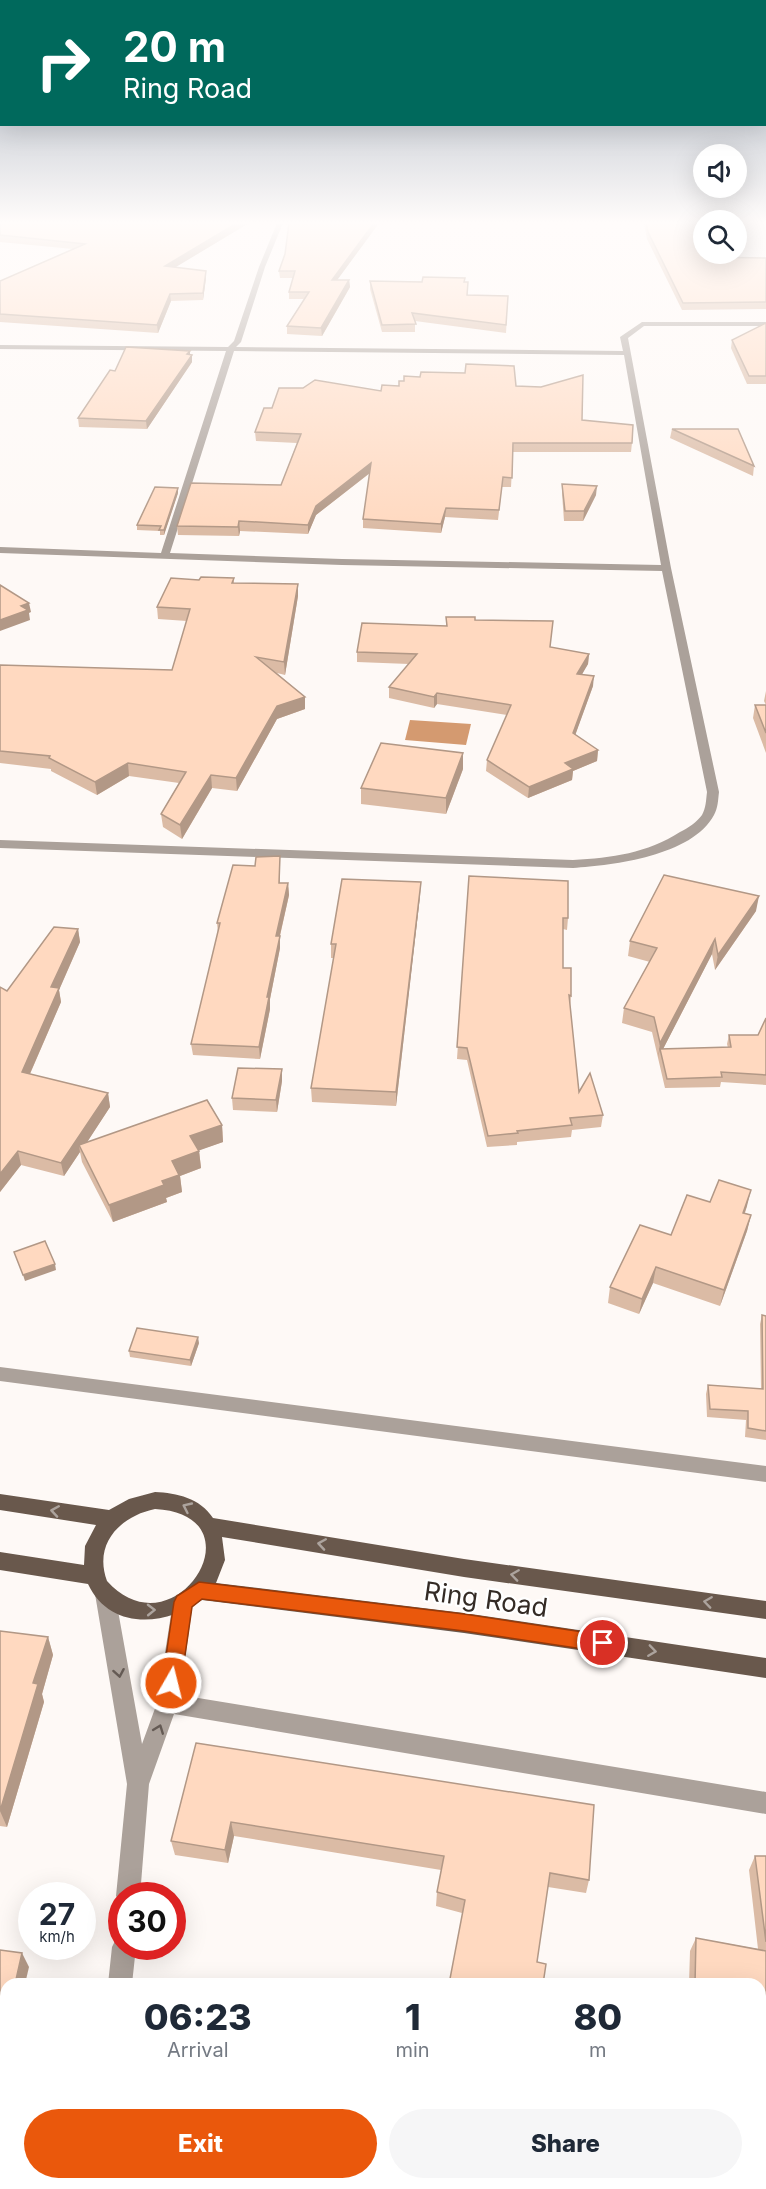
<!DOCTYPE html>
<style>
body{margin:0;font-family:Inter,sans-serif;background:#f6f6f7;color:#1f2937;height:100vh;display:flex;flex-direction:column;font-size:22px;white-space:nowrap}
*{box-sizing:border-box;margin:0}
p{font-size:20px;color:#747a83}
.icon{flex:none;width:33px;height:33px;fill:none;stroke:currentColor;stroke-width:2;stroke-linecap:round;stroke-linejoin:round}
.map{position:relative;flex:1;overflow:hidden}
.sheet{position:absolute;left:0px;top:1978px;width:766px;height:212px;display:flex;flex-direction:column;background:#fff;border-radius:18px 18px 0 0;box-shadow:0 6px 24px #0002}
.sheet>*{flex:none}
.top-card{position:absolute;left:0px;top:0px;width:766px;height:126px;box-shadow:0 6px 24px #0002;background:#00695c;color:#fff;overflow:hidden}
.fabs{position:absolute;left:693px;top:144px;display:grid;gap:12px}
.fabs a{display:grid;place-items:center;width:54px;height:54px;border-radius:50%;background:#fff;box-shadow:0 6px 24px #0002;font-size:30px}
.speed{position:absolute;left:18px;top:1882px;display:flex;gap:12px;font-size:30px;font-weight:700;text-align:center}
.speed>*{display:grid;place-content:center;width:78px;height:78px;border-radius:50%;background:#fff;box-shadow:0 6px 24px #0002;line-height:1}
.speed small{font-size:15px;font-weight:400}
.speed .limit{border:9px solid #d22;background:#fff;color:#111}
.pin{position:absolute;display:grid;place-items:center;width:51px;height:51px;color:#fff;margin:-26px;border:3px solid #fff;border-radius:50%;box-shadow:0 2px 6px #0007}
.me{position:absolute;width:66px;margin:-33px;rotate:8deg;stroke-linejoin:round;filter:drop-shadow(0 0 4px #0008)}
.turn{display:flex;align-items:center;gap:21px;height:126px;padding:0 24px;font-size:27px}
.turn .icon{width:78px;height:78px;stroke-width:2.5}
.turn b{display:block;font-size:42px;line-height:51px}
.eta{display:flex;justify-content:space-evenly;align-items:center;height:102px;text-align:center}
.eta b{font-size:36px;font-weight:800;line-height:42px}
.primary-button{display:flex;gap:12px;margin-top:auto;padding:12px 24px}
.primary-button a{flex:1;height:69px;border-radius:36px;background:#ea580c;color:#fff;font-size:24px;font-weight:800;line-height:69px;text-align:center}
.primary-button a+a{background:#f6f6f7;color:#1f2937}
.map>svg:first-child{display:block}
</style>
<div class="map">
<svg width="766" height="2189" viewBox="0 0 766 2189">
<rect width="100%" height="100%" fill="#fef9f6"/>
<path fill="#d49a70" d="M410,720L471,724L466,745L405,740Z"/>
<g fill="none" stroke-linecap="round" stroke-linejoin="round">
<g fill="#aba19a" fill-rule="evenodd">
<path d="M277,223H283L265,267L241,342L236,347L623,351L620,337L642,322H766V326H644L628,338L671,568L719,792C718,800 718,808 714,815C692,856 614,865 573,868L0,848V840L573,860C612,858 647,853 680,832C688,828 697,822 702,815C706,808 706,800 707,792L662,571L342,565L0,553V547L161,553L226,351L0,349V345L228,347L234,341L259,267ZM234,351L624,355L661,565L342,559L170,553Z"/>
<path d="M0,1367L766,1466V1482L0,1381Z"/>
<path d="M105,1585L112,1587L115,1594L142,1744L157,1703L173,1602L176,1595L183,1593L190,1595L193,1602L180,1695L766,1792V1814L174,1714L149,1784L140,1896H122V1905L116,1896L127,1784L95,1594L98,1587Z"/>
<path d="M122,1936V1947H136L132,1984H108L112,1947L116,1939Z"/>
<path d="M0,2175H6V2184H47L49,2189H0Z"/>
<path d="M85,2184H111L110,2189H84Z"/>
</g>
<path fill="#69584c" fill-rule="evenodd" d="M155,1492C177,1493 200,1498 213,1518L464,1559L766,1601V1619L464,1577L222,1537L225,1560L216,1583L464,1613L766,1658V1678L464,1633L202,1600C166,1626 110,1631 88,1584L0,1570V1552L84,1565L85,1546L96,1525L0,1510V1494L109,1510L129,1499ZM155,1509C264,1515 174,1656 107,1581C93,1543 121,1516 155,1509Z"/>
</g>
<g fill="#dbbba5">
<path d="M0,223H249L175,267L206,278L203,300L171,301L158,333L0,322V281L73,249L0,242Z"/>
<path d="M289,223H379L337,280H349L350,287L322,336L287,334V326L304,299H289V292L293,278H280L279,271L285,254Z"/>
<path d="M644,223H699L709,257L766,258V309L682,310L647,239Z"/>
<path d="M370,281L464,282L468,295L508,296L506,333L415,321V332H382L370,289Z"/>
<path d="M766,323V384H747L731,348L732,340Z"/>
<path d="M190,351V354L192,355V362L147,429L79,427L78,418L115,371Z"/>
<path d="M516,386L582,420L632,443L631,452H513L511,487H502L498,520L445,517L441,533L363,528V519L370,473L316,515L308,534L240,531L239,536L178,535L177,526L281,485L297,443L256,441L255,432L272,408L381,391Z"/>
<path d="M672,429L754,466L753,476L670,438Z"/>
<path d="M562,484L596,495L583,521H564L562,493Z"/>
<path d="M178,493L164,535H160V531L137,530V525Z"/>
<path d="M234,578V583L298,596L285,675L277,673L305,697V709L277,719L237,791L212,788L182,839L163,827L161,814L179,783L129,776L97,795L51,771V769L0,763V665L172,670L187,621L158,619L157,607L199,580Z"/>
<path d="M446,617L475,620L550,647L589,654L588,664L581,675L593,686L575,735L598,750L597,761L573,771L572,780L528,798L486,771L487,760L507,715L437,704L434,708L389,698V687L409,664L357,662V652L446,626Z"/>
<path d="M766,691V753L753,718L755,705H766L764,701Z"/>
<path d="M463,769L446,814L361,804V788Z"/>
<path d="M280,856V883H288L289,895L280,936V948L270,999V1009L260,1059L193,1055L191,1044L218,933L217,923L255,866Z"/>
<path d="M469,876L568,918L567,930L563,929V968L571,996L570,1006L579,1092L603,1115L601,1127L572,1130L571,1137L517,1142V1145L487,1147L467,1060L457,1059Z"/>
<path d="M420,896L396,1106L312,1102L311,1088L334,958H331V944Z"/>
<path d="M756,911L715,970L712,954L663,1049L728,1048L727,1044L729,1035H758L766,1018V1085L721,1082L720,1087L665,1088L652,1032L622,1023L624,1008L650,962L628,956L630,941Z"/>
<path d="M78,929L80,942L59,990L61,1002L30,1074L108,1093L110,1107L87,1142L222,1125L223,1142L199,1150L201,1168L180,1176L182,1192L166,1198L167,1202L113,1222L82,1162L80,1152L64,1176L21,1165L0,1192V987L7,991Z"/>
<path d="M282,1069V1081L277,1112L233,1110L232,1098Z"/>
<path d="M710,1202L747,1206L745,1213L751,1215L747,1231L720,1306L653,1283L639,1314L608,1303L610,1287Z"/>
<path d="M762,1315L766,1316V1440L745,1437L746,1420L707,1417L706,1394L708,1385L761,1389L760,1324Z"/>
<path d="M199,1343L191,1366L130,1357L129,1351Z"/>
<path d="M0,1631L48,1637L53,1655L42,1694L44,1702L7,1827L0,1826Z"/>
<path d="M196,1743L589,1880L586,1893L548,1887L537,1962L462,1913L436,1906L437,1892L441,1870L234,1836L228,1863L175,1855L171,1841Z"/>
<path d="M755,1856H766V2189H684V2184H760V1984H689L690,1951L696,1938L758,1949L749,1870Z"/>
</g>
<g fill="#b29886">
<path d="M237,223H249L166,273L165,266Z"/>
<path d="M374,223H379L332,287V280Z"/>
<path d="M206,271V278L203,300V293Z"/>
<path d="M349,280L350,287L322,336L321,328Z"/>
<path d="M170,294L171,301L158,333L157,325Z"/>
<path d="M190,351V357L192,355V362L147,429L146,421Z"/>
<path d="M371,463V472L316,515L308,534V525L316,506Z"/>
<path d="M597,486L596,495L583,521L584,511Z"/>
<path d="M178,488V493L164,535V530Z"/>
<path d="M446,508L445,517L441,533V524Z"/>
<path d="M239,521L240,531L239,536L238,527Z"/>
<path d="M298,584V596L285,675L284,662Z"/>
<path d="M29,603L31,612L29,613L30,620L0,631V620L21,606Z"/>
<path d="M589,654L588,664L576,685L577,674Z"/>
<path d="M594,676L593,686L572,744L573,733Z"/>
<path d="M437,693V704L434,708V697Z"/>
<path d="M305,697V709L277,719L237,791L236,778L277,706Z"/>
<path d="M598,750L597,761L573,771L572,780L528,798L529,787L565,763Z"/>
<path d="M463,753V769L446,814V798Z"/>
<path d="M128,763L129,776L97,795L95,782Z"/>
<path d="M211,775L212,788L182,839L180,825Z"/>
<path d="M421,882L420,896L396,1106V1092Z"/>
<path d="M288,883L289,895L277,948L276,936Z"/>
<path d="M759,896L756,911L715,970L718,955Z"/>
<path d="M78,929L80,942L59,990L61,1002L25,1085L22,1072L51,987Z"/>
<path d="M280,936V948L270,999V1009L260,1059L259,1047L267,997Z"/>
<path d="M715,939L712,954L661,1053L660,1049L658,1058L660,1043Z"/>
<path d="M282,1069V1081L277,1112L276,1100Z"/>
<path d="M108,1093L110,1107L82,1150L79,1145L80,1152L64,1176L61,1163Z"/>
<path d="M222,1125L223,1142L192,1153L190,1136Z"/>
<path d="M18,1151L21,1165L0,1192V1174Z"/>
<path d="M199,1151L201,1168L180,1176L182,1192L166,1198L167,1202L113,1222L109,1205L172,1161Z"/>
<path d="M751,1190L747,1206L739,1228L743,1213Z"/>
<path d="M751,1215L747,1231L720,1306L724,1290Z"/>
<path d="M55,1264L56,1270L25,1281L23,1275Z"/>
<path d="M656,1267L653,1283L639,1314L642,1299Z"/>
<path d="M198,1337L199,1343L191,1366L190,1360Z"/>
<path d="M48,1637L53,1655L42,1694L44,1702L7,1827L0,1811L33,1683Z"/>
<path d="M231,1822L234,1836L228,1863L225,1850Z"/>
<path d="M22,1953L29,1967L25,1984H15Z"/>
<path d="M6,2020V2065L0,2091V2045Z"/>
</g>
<g fill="#ffd9c0" stroke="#b29886" stroke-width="1.5">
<path d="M0,223H237L165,266L206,271L203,293L170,294L157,325L0,314V281L85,244L0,235Z"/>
<path d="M289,223H374L332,280H349L321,328L287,326L309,292H289L295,271H279L285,254Z"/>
<path d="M646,223H699L704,240V254H708L709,257L766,258V302L683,303L648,232Z"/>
<path d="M423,277L465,278L464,282H468L467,295L508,296L506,325L412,313L416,324L382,325L370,281L422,282Z"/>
<path d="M766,323V376H749L732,340Z"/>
<path d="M126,347L190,351L187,354L192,355L146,421L78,418L110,370L115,371Z"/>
<path d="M466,364L514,366L516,386L541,387L583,375L582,420L633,425L632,443H513L512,478L503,477L499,510L446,508L441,524L363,519L371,463L316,506L308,525L239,521L238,527L177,526L191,483L281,485L301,434L255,432L264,408H272L279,388H303L315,380L381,391L382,385L399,386V381H404V376L420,377L421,372L465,373Z"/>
<path d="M672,429H738L754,466Z"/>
<path d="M562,484L597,486L584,511H565Z"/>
<path d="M155,487L178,488L164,530H159L161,526L137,525Z"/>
<path d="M201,577L234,578L232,583L298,584L284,662L256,657L305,697L277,706L236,778L211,775L180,825L161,814L186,772L128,763L95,782L49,758L50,756L0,751V665L172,670L190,609L157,607L171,578L199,580Z"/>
<path d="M0,585L29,603L21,606L28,610L0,620Z"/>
<path d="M446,617H475V620L553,621L550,647L589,654L577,674L594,676L573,733L598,750L565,763L573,769L529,787L487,760L511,705L437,693L434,697L389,687L417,654L357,652L362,623L447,626Z"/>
<path d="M755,705H766V733Z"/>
<path d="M381,743L463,753L446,798L361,788Z"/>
<path d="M280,856L279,883H288L276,936H280L267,997H269L259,1047L191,1044L220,923H217L233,865L255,866L256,857Z"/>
<path d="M664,875L759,896L718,955L715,939L660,1043L654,1017L624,1008L657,948L630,941Z"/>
<path d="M469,876L568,881V918H563V968H571V996L569,995L579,1092L590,1073L603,1115L570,1118L572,1125L517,1131L518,1133L488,1136L467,1048L457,1047Z"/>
<path d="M342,879L421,882L396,1092L311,1088L336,944H331Z"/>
<path d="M54,927L78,929L51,987L59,988L22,1072L108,1093L61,1163L18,1151L0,1174V987L7,991Z"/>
<path d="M766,1018V1075L721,1072L722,1077L667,1079L660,1049L731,1047L729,1035H758Z"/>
<path d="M238,1068L282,1069L276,1100L232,1098Z"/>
<path d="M207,1100L222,1125L190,1136L199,1151L172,1161L179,1175L162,1181L164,1185L109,1205L79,1145Z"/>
<path d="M719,1180L751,1190L743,1213L751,1215L724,1290L656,1267L642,1299L610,1287L640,1225L671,1235L687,1195L710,1202Z"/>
<path d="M45,1241L55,1264L23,1275L14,1252Z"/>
<path d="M762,1315L766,1316V1431L748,1428V1411L710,1409L708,1385L763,1389Z"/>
<path d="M137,1328L198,1337L190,1360L129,1351Z"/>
<path d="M0,1631L48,1637L33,1683L38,1684L0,1811Z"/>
<path d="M196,1743L594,1805L589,1880L550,1873L537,1962L546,1964L543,1984H449L465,1900L437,1892L444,1856L231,1822L225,1850L171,1841Z"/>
<path d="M755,1856H766V1942Z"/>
<path d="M696,1938L766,1951V2189H689L690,2184H760V1984H695Z"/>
<path d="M0,1950L22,1953L15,1984H6V2020L0,2045Z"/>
<rect x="204" y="2184" width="84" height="5"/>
<path d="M323,2184H445V2189H322Z"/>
</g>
<defs><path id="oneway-chevron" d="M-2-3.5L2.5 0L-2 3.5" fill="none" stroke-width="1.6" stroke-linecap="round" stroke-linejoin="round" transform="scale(1.5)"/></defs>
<g stroke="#aca39d">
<use href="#oneway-chevron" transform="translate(187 1507) rotate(-155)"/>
<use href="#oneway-chevron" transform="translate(55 1511) rotate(-171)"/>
<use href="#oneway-chevron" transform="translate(322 1544) rotate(-171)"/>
<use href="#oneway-chevron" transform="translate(515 1575) rotate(-172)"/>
<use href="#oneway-chevron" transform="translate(708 1602) rotate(-172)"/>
<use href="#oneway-chevron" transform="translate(151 1610) rotate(-1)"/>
<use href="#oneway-chevron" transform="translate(652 1651) rotate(8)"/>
</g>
<g stroke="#645a54">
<use href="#oneway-chevron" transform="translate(119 1673) rotate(80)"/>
<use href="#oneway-chevron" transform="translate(159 1729) rotate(-69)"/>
</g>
<linearGradient id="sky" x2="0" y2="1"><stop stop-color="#a0aab8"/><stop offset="0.42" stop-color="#fffcfb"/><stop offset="1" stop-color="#fffcfb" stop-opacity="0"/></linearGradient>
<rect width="766" height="530" fill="url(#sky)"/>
<path fill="#ea580c" stroke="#983908" stroke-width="1.5" d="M199,1582L464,1614L603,1635L610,1637L613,1643L610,1650L603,1652L464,1631L202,1599L192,1607L181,1683L178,1690L171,1692L165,1690L162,1683L174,1602L177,1596Z"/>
<g text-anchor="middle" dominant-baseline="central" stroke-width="4.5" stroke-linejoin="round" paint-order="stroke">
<g font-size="26" fill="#342b25" stroke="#fff">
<text transform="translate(486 1599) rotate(8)">Ring Road</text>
</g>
</g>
</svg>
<div class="fabs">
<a><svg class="icon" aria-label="sound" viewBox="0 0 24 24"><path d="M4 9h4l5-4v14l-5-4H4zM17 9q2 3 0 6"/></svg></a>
<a><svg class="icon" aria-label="search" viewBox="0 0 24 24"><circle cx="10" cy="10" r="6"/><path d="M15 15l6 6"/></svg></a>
</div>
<div class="speed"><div>27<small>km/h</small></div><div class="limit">30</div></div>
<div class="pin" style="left:603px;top:1643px;background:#d93025"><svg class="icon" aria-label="arrive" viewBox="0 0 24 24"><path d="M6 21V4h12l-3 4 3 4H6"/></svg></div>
<svg class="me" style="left:171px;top:1683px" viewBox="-20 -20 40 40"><circle r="17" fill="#ea580c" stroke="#fff" stroke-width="3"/><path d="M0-11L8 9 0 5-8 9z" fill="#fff"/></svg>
<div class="top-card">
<div class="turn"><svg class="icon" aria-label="right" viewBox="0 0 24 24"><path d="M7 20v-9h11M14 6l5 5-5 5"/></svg><div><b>20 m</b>Ring Road</div></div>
</div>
<section class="sheet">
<div class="eta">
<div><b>06:23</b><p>Arrival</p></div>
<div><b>1</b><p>min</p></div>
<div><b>80</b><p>m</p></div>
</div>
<div class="primary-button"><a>Exit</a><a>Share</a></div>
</section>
</div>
